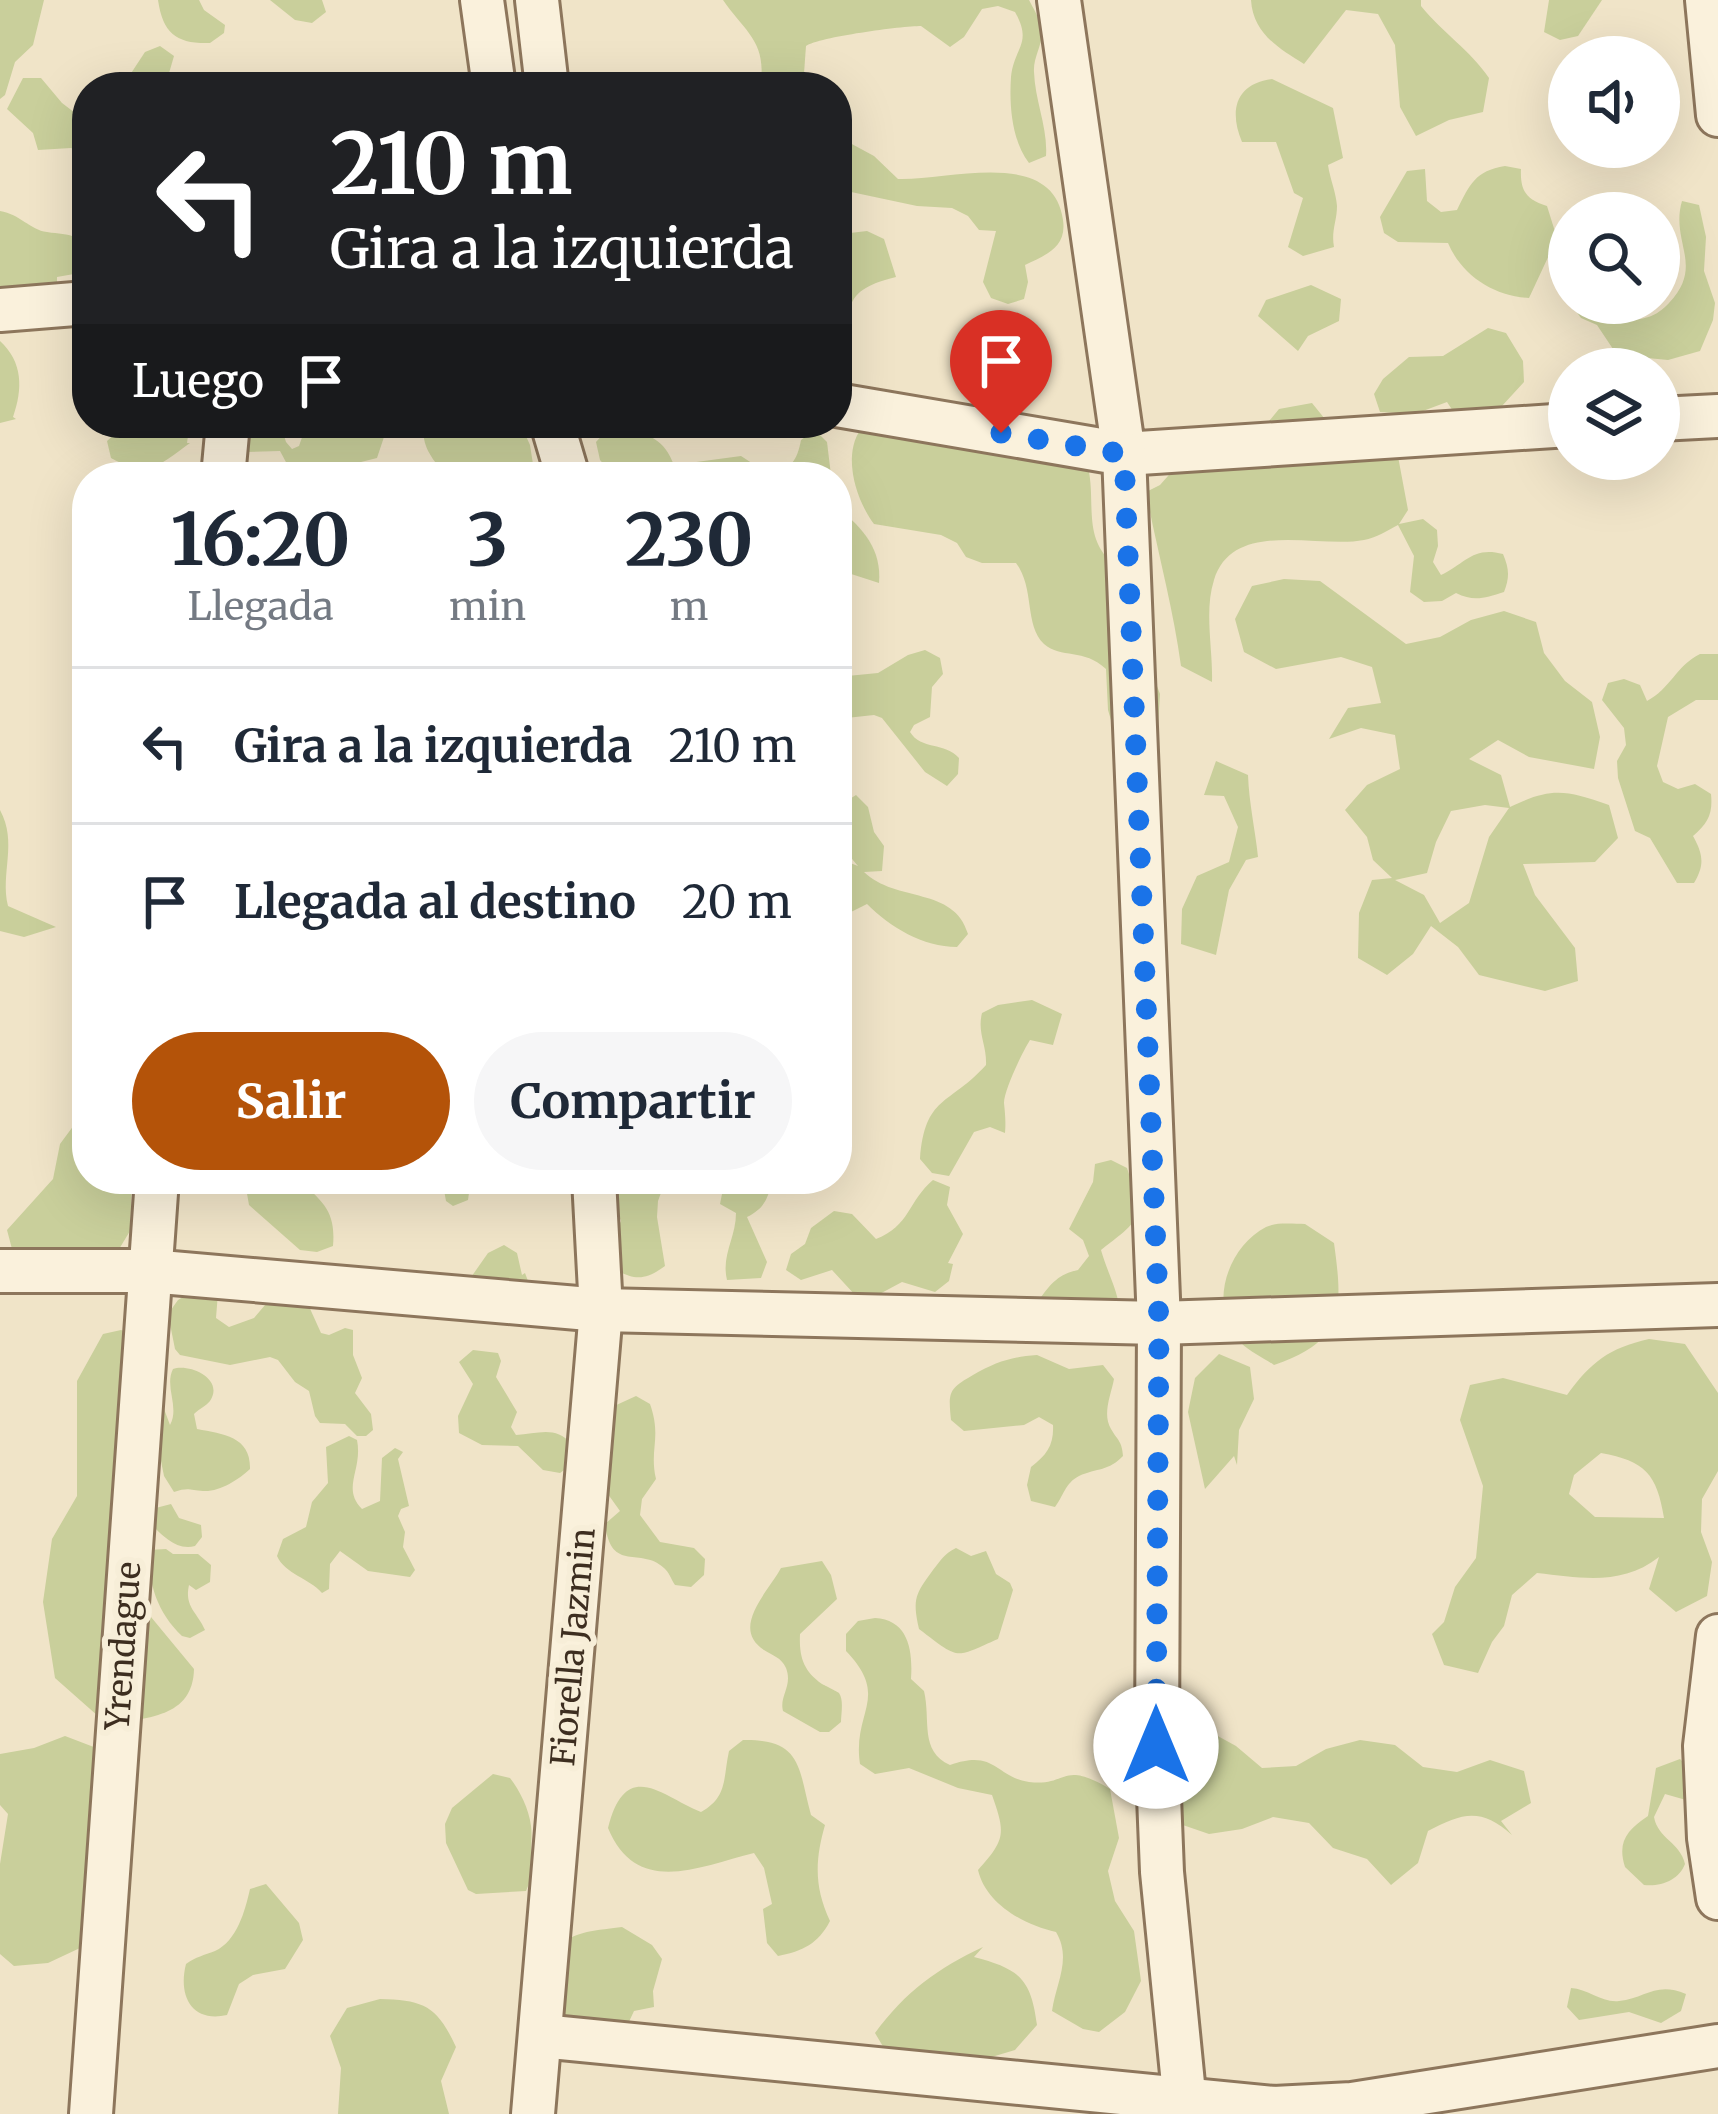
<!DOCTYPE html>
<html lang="es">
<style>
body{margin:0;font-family:Merriweather,serif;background:#f6f6f7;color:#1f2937;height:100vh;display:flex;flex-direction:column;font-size:45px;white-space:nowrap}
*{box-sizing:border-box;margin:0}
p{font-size:39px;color:#747a83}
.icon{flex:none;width:66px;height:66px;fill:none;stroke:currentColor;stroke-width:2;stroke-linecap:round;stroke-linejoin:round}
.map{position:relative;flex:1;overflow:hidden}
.details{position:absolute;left:72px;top:462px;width:780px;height:732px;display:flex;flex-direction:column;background:#fff;border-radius:48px;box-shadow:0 12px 48px #0002}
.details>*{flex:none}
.banner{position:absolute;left:72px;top:72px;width:780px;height:366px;border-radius:48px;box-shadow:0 12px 48px #0002;background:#202124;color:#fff;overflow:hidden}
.fabs{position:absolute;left:1548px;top:36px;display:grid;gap:24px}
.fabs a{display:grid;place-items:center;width:132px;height:132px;border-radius:50%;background:#fff;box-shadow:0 12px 48px #0002;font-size:60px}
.pin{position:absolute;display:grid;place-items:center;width:102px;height:102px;color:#fff;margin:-123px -51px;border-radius:50% 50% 50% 0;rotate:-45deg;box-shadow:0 0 12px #0007}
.pin .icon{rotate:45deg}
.me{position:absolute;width:132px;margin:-66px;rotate:0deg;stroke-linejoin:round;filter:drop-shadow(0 0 9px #0008)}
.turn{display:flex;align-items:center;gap:42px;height:252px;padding:0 60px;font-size:54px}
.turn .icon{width:156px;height:156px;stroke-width:2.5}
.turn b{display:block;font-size:84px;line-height:102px}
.then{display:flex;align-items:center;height:114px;padding:0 60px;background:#0003;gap:24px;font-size:45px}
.eta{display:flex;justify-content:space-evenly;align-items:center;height:204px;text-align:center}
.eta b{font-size:72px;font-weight:700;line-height:84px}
.primary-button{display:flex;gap:24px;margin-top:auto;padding:24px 60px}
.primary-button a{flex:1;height:138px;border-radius:72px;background:#b45309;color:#fff;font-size:48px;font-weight:700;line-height:138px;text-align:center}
.primary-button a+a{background:#f6f6f7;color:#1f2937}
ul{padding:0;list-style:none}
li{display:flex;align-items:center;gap:36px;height:156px;padding:0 60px;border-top:3px solid #e0e1e3}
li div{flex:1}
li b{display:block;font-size:45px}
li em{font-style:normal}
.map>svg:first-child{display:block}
</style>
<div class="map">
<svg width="1718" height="2114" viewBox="0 0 1718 2114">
<rect width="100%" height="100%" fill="#f0e4c8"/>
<g fill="#c9cf9b" fill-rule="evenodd">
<path d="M0,0H44L33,45L15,62L5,95L0,99Z"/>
<path d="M158,0H199L204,10L225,25L224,33L210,43C177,44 163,34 158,0Z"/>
<path d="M270,0H322L326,12L312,23L295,20Z"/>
<path d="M723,0H1029C1033,8 1039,17 1041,26C1045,43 1033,55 1034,72C1035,101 1048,128 1046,156L1029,163C1012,141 1009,106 1011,77C1014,47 1033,44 1015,12L998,6L982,9L964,37L950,47L921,26C902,26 819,37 806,46L803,87H760C768,42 745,32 723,0Z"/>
<path d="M1251,0H1421V6C1443,33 1470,50 1489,78L1483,112L1449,120L1416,136L1400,107L1395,45L1378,14L1346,10L1304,64C1278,48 1253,33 1251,0Z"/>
<path d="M1549,0H1602L1578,36L1560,40L1544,32Z"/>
<path d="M160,46L174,56L165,87H122L145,52Z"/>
<path d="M23,78H41L62,103L87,122V155L71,148L38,150L33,133L7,109Z"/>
<path d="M1272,79L1333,108L1343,158L1328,165C1330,179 1336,192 1337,206C1337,221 1331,231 1334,247L1303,256L1288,247L1303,198L1294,193L1276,142H1242C1229,111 1235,84 1272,79Z"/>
<path d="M837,136L874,156L898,179C947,181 1053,146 1063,220C1067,247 1046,255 1025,265L1028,282L1024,299L1008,304L991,298L983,282L996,231L979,230L968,216L952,208L917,206L837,189Z"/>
<path d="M1505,166L1521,169C1520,190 1526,200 1547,206L1557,238L1529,298C1494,296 1462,276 1448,243L1398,242L1384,233L1380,217L1407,171L1425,169L1427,201L1441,212L1457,210C1470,184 1475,171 1505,166Z"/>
<path d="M1682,201L1699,205L1706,237L1704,271L1715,303L1713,320L1700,351L1668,360L1617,355L1597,325L1581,318L1570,303H1613L1625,320C1644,320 1656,317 1669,303C1705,265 1670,242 1682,201Z"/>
<path d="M0,211C20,214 30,230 47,232C59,234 66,233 78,238L82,254L74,274L57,277V295L43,304L0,288Z"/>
<path d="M867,231L884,239L896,277C832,292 858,316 837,352L841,247L850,233Z"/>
<path d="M1311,285L1341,299L1339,321L1308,336L1298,351L1258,316L1266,300Z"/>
<path d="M1488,328L1506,333L1523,361L1524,382L1490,419L1457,417L1447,402L1415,414L1380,412L1374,394L1383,379L1409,357L1443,356Z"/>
<path d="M0,341C23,362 23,389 13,417L16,419L0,423Z"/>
<path d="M905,396L924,397L1088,467C1096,501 1083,534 1110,561L1160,694L1158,727L1146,738L1128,736L1113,727L1108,710L1106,669C1084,648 1061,659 1044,644C1024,625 1035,588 1016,563H982L966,557L957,543L941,535L874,524C855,499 840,450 865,424C875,413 892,405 905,396Z"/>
<path d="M1312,403L1333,429L1397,451L1408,510L1399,524L1423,519L1437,530L1438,546L1433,562L1441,575C1466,563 1473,546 1503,554C1509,568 1510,577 1504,592C1485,598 1474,602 1456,593L1442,601L1424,602L1410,592L1414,556L1398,525C1388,530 1376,538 1364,540C1319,549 1233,518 1214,580C1204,611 1213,649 1212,682L1181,666C1173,607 1157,550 1146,492L1160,485L1183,459L1256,437L1279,409Z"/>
<path d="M127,423H196L189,429L187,443H190C161,464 148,479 111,458L107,441Z"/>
<path d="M227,423H280L286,442L292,449L299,446L307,423H399L400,427L385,434L377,458L353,464L337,477H294L280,451L245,452Z"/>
<path d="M425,423H520L530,445L535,477H447C434,460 419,446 425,423Z"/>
<path d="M625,428C650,435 664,439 674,465L741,456L770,475C791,469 797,461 801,440L815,430L827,442L831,475L615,477L600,460L596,442L608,429Z"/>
<path d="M837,508C863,527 882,550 879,583L845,572L837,557Z"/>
<path d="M1284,579L1320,581L1406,644L1440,637L1471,620L1504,611L1536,622L1544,653L1565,681L1592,702L1600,737L1594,769L1529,757L1498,740L1469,759L1501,775L1510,807C1552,787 1565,790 1609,805L1618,838L1595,862L1523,864L1535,895L1575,948L1578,981L1545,991L1479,975L1458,947L1431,926L1413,954L1387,975L1358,958L1359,913L1372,880L1392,878L1373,860L1367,837L1345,810L1367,785L1400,769L1395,735L1361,728L1329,739L1348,708L1381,703L1372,667L1341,657L1276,669L1244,652L1235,619L1252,586ZM1485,805L1509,808L1489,837L1469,903L1440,923L1424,895L1395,880L1427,873L1436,842L1451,811Z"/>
<path d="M925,650L940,658L943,674L932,687L930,717L914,725L910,732C921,750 945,742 959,758L958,774L947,786L925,772L882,718L874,715L837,719V677L878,673L908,655Z"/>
<path d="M1700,654H1718V700H1696L1668,717L1657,766L1663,782L1678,789L1695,784L1711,794C1713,814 1708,823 1693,836C1703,854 1705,865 1694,883H1677L1650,838L1635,831L1618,778L1617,761L1626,745L1624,728L1602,700L1608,683L1624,679L1640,685L1647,701C1670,689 1677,665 1700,654Z"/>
<path d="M1216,761L1248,775C1249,803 1255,829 1258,857L1246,860L1229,890L1216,955L1181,944L1182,909L1197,876L1229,862L1238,827L1224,796L1204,795Z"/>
<path d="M856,795L868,807L874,832L884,846L882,871L864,872C896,903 954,886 968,934L957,947C923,947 890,927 867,904L837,919V858L858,866L847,853L845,826L837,823V802L842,804Z"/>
<path d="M0,810C18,843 0,873 8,906L56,927L24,937L0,931Z"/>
<path d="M1032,1000L1062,1014L1053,1045L1030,1040C1023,1051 1004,1090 1004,1103C1005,1113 1006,1122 1005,1133L990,1127L974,1132L949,1176L932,1173L920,1159C925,1095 949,1106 986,1065C987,1045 977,1033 982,1013L998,1005Z"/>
<path d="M87,1092V1179H132L130,1231L113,1259L16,1264L7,1230L53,1179L60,1144L77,1121Z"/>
<path d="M1111,1160L1127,1168C1144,1220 1142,1218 1101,1250C1107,1272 1119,1292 1120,1314L1039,1300C1051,1283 1059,1274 1078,1270L1089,1256L1083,1240L1069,1229L1093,1182L1095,1164Z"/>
<path d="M250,1179H298C323,1202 336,1211 333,1246L317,1252L300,1250L249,1205L246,1188Z"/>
<path d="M442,1179H471L468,1200L453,1206L446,1201Z"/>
<path d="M604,1179H666L658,1201L657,1217L665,1266C647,1279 637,1281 618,1271L613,1237L621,1221Z"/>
<path d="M725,1179H773C767,1199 766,1207 747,1217L767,1262L761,1278L727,1280C721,1255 736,1238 736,1213L720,1204Z"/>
<path d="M933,1180L950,1187L947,1205L963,1234L948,1263L953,1264L949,1281L935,1292L902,1282L874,1297L856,1296L832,1270L801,1280L786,1270L791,1254L805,1244L811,1228L834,1211L852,1214L876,1239C910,1226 908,1201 933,1180Z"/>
<path d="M1305,1224L1334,1243C1343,1309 1345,1341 1274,1365C1264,1358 1250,1352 1241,1343C1207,1309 1226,1248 1266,1227C1276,1222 1293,1224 1305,1224Z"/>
<path d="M504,1245L517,1253L522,1275L525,1273L531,1289L467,1283L488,1253Z"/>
<path d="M193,1291L218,1293L216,1318L229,1327L254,1318L271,1298L307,1302L321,1333L329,1335L345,1328L353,1330V1355L362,1378L355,1393L371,1414L373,1430L366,1436H357L345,1424L320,1423L315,1416L309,1391L295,1382L278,1360L270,1357L230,1365L180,1355L175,1349L168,1314L178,1300Z"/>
<path d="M121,1330L137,1336L170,1425C180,1407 164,1387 173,1369C188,1363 225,1378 210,1401C206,1406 199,1409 194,1414L197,1429C224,1434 251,1437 250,1469C238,1480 220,1492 203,1491C190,1490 188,1487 174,1492L164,1476L161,1461L110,1506L112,1522L151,1617L194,1669C193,1718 146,1718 107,1724L55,1678L43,1602L52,1539L77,1496V1381L103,1334Z"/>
<path d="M1649,1339L1685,1344L1718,1393V1471L1702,1499L1701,1532L1712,1562L1707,1596L1676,1612L1649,1589L1659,1557C1622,1586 1582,1578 1537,1573L1512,1595L1504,1626L1492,1642L1478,1673L1444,1665L1432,1634L1444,1622L1455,1587L1476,1558L1483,1486L1460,1420L1470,1385L1503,1378L1567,1395C1591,1362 1609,1348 1649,1339ZM1601,1453C1645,1461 1657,1474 1664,1518L1595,1517L1569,1494L1574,1475Z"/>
<path d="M473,1350L498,1353L501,1361L496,1377L517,1412L511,1427L516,1435C537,1434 556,1425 571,1444L567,1468L560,1473L543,1470L518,1446L482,1445L459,1433L458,1416L473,1384L459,1362Z"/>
<path d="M1219,1354L1250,1367L1254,1399L1239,1430L1237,1465L1234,1456L1205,1489L1188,1412L1195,1378Z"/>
<path d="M1037,1355L1069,1369L1103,1365L1114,1379C1111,1395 1102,1414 1111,1429C1118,1441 1122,1441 1123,1456C1109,1471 1097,1468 1079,1476C1065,1483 1063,1497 1055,1507L1031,1501L1027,1485L1031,1467C1047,1455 1054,1445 1053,1425L1039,1417L1024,1425L964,1431L951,1420C948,1391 949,1389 973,1375C996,1362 1011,1357 1037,1355Z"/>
<path d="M636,1396L650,1404C662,1438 649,1449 656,1479L642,1499L640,1515L660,1542L694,1548L705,1559L704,1575L691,1587L675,1585C671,1579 669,1572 664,1568C641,1546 611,1574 605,1524L620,1511L600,1483L612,1407Z"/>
<path d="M349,1436L357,1440C363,1470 341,1488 362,1509L380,1501L382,1458L395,1448L403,1452L398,1459L409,1506L401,1509L398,1516L405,1532L403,1547L415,1570L410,1577L368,1571L340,1551L330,1564L329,1589L322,1593C309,1578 285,1574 277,1556L283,1539L306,1527L312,1502L328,1483L326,1447Z"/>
<path d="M171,1504L179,1518L201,1525L202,1537L195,1546C176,1551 162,1535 149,1522L152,1509Z"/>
<path d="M956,1548L971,1556L986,1551L996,1574L1010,1583L1013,1590L998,1639C954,1658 961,1661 919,1629C912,1597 916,1594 933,1570C941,1560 944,1554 956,1548Z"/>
<path d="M166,1549L173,1554H198L211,1565L210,1582L196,1590L189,1585C184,1607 198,1613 205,1630L190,1638L182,1636C157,1612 149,1585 148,1550Z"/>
<path d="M822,1561L831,1575L837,1599L800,1634C799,1656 803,1671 822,1684C824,1685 838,1692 839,1693C844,1700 841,1714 841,1722L829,1732H820L783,1711C779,1696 793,1686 786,1668C781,1657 773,1656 764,1650C730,1628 768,1592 781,1568Z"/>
<path d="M875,1618C908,1620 913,1649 911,1679L924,1691C931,1720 919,1751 950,1765C996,1749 995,1777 1029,1782C1069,1787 1060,1759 1110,1789L1119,1838L1108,1871L1115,1901L1134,1931L1141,1981L1125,2012L1099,2032L1083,2029L1052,2011C1056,1983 1072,1959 1056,1932C1024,1925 986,1904 978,1870C1005,1840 1006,1834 992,1795L958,1788L909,1768L875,1774L860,1764C852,1711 891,1698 846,1651V1634L858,1621Z"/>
<path d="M1205,1729L1236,1746L1262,1768L1296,1766L1326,1749L1360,1740L1395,1745L1423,1767L1457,1772L1490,1760L1524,1771L1531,1803L1501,1821L1512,1835C1481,1807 1462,1813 1428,1831L1418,1863L1391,1885L1367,1859L1333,1848L1309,1823L1273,1817L1242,1829L1209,1834L1177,1823L1153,1800L1133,1771L1171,1730Z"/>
<path d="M65,1736L99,1749L97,1916L80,1948L48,1963L14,1966L0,1954V1864L8,1814L0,1805V1754L34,1748Z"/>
<path d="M743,1740C803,1739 798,1768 811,1815L825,1825C815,1860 814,1887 830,1921C818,1944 803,1951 778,1956L767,1943L763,1909L772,1904L764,1868L754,1853C700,1866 637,1898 608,1828C626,1756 663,1797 701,1812C728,1797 723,1778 729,1751Z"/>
<path d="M1680,1759L1686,1765L1693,1802L1665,1794L1654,1817C1658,1839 1680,1842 1685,1864C1679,1880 1661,1887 1644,1885L1625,1867C1617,1842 1627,1830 1648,1816L1656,1768Z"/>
<path d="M493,1774L510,1778C520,1791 529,1809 531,1826C533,1842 528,1850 536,1866L526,1891L476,1894L468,1890L446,1843L445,1824L452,1808Z"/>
<path d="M266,1884L299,1923L303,1940L285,1969L253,1975L239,1984L227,2015C191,2023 178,1995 186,1964C196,1957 204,1955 215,1951C237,1941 245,1911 250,1889Z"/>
<path d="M622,1927L652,1945L662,1959L653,1991L654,2007L634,2011L627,2026L579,2030L553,2003C559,1937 554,1935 622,1927Z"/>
<path d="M983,1947L974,1957C1019,1969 1031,1978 1037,2025L1015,2050L985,2059L894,2065L875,2033C905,1992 938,1968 983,1947Z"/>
<path d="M1571,1988C1588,1989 1602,2003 1619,2001C1646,1998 1656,1981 1686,1994L1681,2011L1661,2023L1629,2012L1579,2020L1567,2007Z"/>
<path d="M380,1999C424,2000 437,2006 456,2047L441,2081L449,2114H338L341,2068L330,2036L347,2008Z"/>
</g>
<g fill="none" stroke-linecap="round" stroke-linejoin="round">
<defs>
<g id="minor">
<path d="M482,0L494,87"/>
<path d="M537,0L547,87"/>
<path d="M1059,0L1124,454L1569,425"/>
<path d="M1707,0L1718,115"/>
<path d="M0,310L87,303"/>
<path d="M837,405L1124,454L1159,1323L1157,1746L1162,1872L1186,2114"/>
<path d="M1659,419L1718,416"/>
<path d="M552,423L568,477"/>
<path d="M223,477L228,423"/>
<path d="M0,1271H149L601,1310L1159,1323L1718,1305"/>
<path d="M1718,1636L1705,1746L1709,1838L1718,1898"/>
<path d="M541,2036L1274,2108L1352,2104L1718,2046"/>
<path d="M91,2114L157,1179"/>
<path d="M533,2114L601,1310L594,1179"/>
</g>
</defs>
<use href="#minor" stroke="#8d765c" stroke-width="48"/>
<use href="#minor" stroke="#faf1dc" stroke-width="42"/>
</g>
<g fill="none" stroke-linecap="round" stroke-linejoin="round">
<path stroke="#1a73e8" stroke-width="21" stroke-dasharray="0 37.8" d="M1001,433L1124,454L1159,1323L1156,1746"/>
</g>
<g text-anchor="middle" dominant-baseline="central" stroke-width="12" stroke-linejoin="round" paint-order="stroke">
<g font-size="33" fill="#3d2e20" stroke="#f7eed8">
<text transform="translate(123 1646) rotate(-86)">Yrendague</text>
<text transform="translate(573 1647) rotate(-85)">Fiorella Jazmin</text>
</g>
</g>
</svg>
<div class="fabs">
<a><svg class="icon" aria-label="sound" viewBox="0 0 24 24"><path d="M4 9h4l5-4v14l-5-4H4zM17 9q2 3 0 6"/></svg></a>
<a><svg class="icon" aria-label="search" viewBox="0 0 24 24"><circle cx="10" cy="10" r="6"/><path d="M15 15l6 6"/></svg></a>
<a><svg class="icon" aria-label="layers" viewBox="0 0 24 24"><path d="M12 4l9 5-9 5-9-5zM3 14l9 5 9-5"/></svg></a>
</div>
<div class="pin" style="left:1001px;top:433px;background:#d93025"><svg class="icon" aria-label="arrive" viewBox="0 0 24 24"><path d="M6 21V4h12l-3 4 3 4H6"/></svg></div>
<svg class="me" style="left:1156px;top:1746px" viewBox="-20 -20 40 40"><circle r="19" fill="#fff"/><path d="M0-13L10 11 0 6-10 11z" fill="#1a73e8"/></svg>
<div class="banner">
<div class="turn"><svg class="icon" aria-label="left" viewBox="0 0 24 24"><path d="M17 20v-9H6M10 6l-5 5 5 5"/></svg><div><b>210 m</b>Gira a la izquierda</div></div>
<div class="then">Luego<svg class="icon" aria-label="arrive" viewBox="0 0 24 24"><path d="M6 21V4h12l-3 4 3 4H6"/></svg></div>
</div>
<section class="details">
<div class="eta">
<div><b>16:20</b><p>Llegada</p></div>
<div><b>3</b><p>min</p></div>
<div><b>230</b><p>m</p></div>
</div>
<ul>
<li><svg class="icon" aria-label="left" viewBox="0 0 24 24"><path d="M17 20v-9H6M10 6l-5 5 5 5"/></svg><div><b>Gira a la izquierda</b></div><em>210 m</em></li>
<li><svg class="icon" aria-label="arrive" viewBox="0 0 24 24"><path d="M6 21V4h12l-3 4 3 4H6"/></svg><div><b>Llegada al destino</b></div><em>20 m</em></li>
</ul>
<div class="primary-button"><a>Salir</a><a>Compartir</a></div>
</section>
</div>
